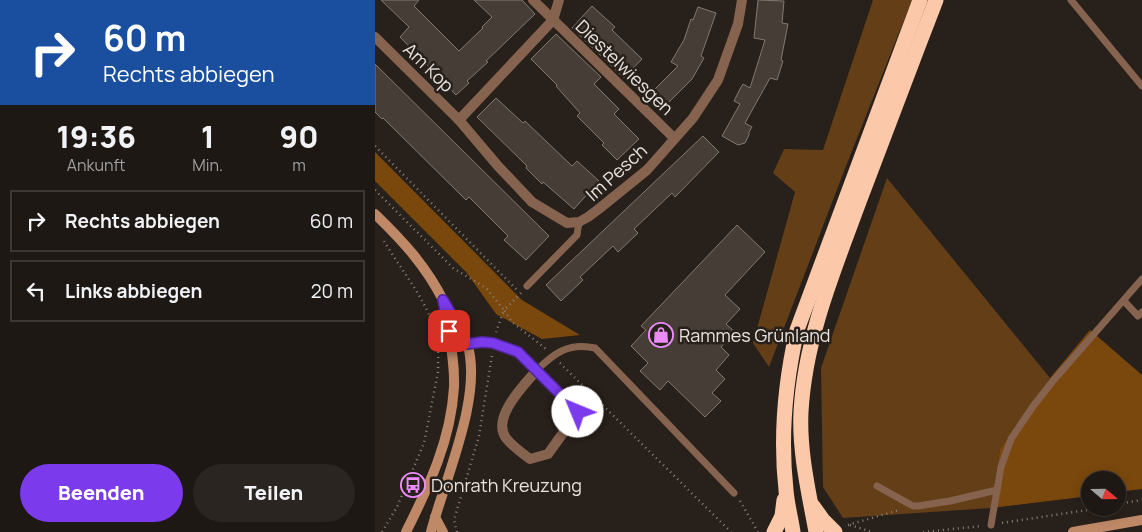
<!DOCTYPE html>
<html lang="de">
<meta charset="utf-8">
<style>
body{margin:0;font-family:Manrope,sans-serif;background:#2b2522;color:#f1f3f6;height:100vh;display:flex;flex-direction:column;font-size:19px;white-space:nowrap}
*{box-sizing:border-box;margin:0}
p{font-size:16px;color:#a1a0a0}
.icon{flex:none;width:28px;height:28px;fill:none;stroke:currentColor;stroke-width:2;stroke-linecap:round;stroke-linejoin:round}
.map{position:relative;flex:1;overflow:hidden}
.sheet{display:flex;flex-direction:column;background:#1e1814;width:375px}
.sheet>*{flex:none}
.top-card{background:#1a4fa0;color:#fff;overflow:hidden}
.needle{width:32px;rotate:110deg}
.controls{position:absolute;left:706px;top:471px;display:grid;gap:10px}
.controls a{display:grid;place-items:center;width:45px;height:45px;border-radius:50%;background:#1e1814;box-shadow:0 2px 12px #0003,0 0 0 1px #3c3734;font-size:25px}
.pin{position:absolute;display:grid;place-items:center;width:42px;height:42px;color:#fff;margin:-21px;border-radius:10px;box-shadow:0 2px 8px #0006}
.me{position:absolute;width:55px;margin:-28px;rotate:315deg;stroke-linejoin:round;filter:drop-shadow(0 0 4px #0008)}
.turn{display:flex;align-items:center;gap:18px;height:105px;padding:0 20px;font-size:22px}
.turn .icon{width:65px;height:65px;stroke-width:2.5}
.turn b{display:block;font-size:35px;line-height:42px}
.eta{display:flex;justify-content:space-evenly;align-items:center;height:85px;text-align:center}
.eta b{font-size:30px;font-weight:800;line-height:35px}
.action{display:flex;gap:10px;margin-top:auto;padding:10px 20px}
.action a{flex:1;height:58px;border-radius:30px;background:#7c3aed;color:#fff;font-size:20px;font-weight:800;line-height:58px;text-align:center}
.action a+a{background:#2b2522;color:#f1f3f6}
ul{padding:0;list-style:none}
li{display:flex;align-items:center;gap:15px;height:62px;margin:0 10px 8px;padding:0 10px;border:2px solid #3c3734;border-radius:0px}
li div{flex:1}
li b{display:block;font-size:19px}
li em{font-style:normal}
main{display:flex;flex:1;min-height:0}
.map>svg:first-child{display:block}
</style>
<main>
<section class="sheet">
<div class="top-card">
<div class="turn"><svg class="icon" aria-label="right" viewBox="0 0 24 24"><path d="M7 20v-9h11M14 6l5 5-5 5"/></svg><div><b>60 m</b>Rechts abbiegen</div></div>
</div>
<div class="eta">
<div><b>19:36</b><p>Ankunft</p></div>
<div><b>1</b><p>Min.</p></div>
<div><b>90</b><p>m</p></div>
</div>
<ul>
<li><svg class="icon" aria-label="right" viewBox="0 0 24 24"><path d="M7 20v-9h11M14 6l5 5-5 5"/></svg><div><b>Rechts abbiegen</b></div><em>60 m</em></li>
<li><svg class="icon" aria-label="left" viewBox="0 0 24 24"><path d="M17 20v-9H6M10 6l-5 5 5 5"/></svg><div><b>Links abbiegen</b></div><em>20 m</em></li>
</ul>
<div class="action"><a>Beenden</a><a>Teilen</a></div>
</section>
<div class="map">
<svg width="767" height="532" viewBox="0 0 767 532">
<rect width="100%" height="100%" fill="#28201a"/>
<g fill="#643e17">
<path d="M498,0H537L471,166L394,367L378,343L420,192L398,173L409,149L448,150Z"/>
<path d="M512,178L675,378L625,449L616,508L468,518L448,487L446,368Z"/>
</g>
<g fill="#7a480d">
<path d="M0,152L147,300L205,335L167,339L121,314L92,273L0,181Z"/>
<path d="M715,330L767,375V489L743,492L742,480H715V496L616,508L625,449L675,378Z"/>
</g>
<g fill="#453d36" stroke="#827971">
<path d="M6,0H44L39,6L84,51L108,28L107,27L117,17L99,0H147L160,14L111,61L113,62L92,81L94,83L81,95L25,37L34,27Z"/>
<path d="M383,0L409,1L407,23L413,24L406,60L408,61L402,80L395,78L370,123L377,127L374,132V135L370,143L363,145L347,136L365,104L359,101L365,89L368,84L375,88L390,40L379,38Z"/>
<path d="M217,6L240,27L237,30L267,59L249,78L197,28Z"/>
<path d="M323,7L341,13L326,56L329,58L317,79L290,106L276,93L303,66L296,62L309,40L316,19L318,20Z"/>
<path d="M181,34L226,77L219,84L244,109L239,114L264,139L242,160L227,145L229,143L202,116L205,113L181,86L182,85L156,59Z"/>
<path d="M0,64L174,236L151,260L129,240L133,236L94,197L91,200L8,118L7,119L0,112Z"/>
<path d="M121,98L148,123L150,121L197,166L202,161L224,181L199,209L168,182L167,184L151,168L152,166L102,117Z"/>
<path d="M328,136L344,152L300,197L297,193L259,229L263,233L243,252L238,246L205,277L208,280L186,301L171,285Z"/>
<path d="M362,225L390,252L350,295L365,309L351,324L360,332L346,347L354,355L341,370L350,379L337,393L346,401L330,417L293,381L285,390L265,371L273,363L256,346L271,330L266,326Z"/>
</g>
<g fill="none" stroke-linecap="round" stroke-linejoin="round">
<g stroke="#88827c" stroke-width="2.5" stroke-dasharray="1 4" stroke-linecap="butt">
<path d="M0,146L143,291"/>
<path d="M0,190L78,268L111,288L129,310L121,332"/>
<path d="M146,293L129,310L137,322L171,349"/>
<path d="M185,363L356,532"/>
<path d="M365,501L383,532"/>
<path d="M742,504L767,500"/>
<path d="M627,523L725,508"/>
<path d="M473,525L524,510"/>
<path d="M475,525L497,532"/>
<path d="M7,532L22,507L49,443L63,372C63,362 64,351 62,341C56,304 27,272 9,241"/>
<path d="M82,532L79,520L104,436L117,355"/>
<path d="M548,532L607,526"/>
</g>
<g stroke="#86634f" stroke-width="7">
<path d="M696,0L767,86"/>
<path d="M152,286L202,235L204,222"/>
<path d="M749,301L763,316L767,312"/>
<path d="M161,371C179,353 194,342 220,348L359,493"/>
<path d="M502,486L538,506H543L575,501L622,490"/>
<path d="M616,525L626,467L636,439L659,405L678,381L767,279"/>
</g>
<g stroke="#86634f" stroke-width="10">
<path d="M158,0L299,138"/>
<path d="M0,37L84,120L123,166L157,202L192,223L204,222L213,217L225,208L272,170L318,118L343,80L363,24L367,0"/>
<path d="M84,120L178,20L184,0"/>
<path d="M77,347L107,342L118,343L143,352L203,412L173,454L155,459C147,453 137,446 131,438C116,418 149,385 161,371"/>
</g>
<g stroke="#bf8867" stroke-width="10">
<path d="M0,214C27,240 51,266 68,300C76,314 86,328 92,343C109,395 69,481 56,532"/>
<path d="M60,517L68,532"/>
<path d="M31,532C54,486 76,440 79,387C80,361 74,334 70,308"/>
<path d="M698,532L767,520"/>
</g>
<g stroke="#fcc8aa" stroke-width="15">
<path d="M438,506L448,520L460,532"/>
<path d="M399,532L407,516L409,500"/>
<path d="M418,532C416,518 412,504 411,490C405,436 410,383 422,330L545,0"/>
<path d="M441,532C434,493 424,452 426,412C430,338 459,270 484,202C510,134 535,67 561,0"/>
</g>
</g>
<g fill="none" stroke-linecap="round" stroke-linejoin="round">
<defs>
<path id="route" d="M74,331L68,300L84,327L92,344L107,342L118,343L143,352L203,412"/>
</defs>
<use href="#route" stroke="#51269a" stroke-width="12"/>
<use href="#route" stroke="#7c3aed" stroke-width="9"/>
</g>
<defs>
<symbol id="shop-ring" viewBox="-11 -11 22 22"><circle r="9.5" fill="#28201a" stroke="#ec8cfa" stroke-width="1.5"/><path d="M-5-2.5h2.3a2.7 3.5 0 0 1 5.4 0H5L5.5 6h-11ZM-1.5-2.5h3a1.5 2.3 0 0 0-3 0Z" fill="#ec8cfa"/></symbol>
<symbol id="bus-ring" viewBox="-11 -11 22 22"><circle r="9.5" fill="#28201a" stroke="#ec8cfa" stroke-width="1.5"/><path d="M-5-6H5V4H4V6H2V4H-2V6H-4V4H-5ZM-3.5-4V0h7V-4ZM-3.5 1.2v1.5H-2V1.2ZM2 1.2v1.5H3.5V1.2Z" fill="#ec8cfa"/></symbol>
</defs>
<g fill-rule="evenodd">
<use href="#shop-ring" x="272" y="321" width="28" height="28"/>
<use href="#bus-ring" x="24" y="471" width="28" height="28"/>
</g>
<g text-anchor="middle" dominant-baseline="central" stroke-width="5" stroke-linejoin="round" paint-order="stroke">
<g font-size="18" fill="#e8e3de" stroke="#28201a">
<text transform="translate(54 67) rotate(44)">Am Kop</text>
<text transform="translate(250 67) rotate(44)">Diestelwiesgen</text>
<text transform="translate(241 172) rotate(-42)">Im Pesch</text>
</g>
<g font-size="18" fill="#e8e3de" stroke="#28201a" text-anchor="start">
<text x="304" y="335">Rammes Grünland</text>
<text x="56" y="485">Donrath Kreuzung</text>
</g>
</g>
</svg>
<div class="controls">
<a><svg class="needle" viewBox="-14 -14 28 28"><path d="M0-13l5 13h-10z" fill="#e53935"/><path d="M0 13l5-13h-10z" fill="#a1a0a0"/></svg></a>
</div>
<div class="pin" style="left:74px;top:331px;background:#d93025"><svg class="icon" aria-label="arrive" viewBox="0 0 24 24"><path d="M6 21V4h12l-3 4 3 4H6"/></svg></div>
<svg class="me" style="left:203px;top:412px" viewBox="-20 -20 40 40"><circle r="19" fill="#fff"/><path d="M0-13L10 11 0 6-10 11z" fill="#7c3aed"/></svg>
</div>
</main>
